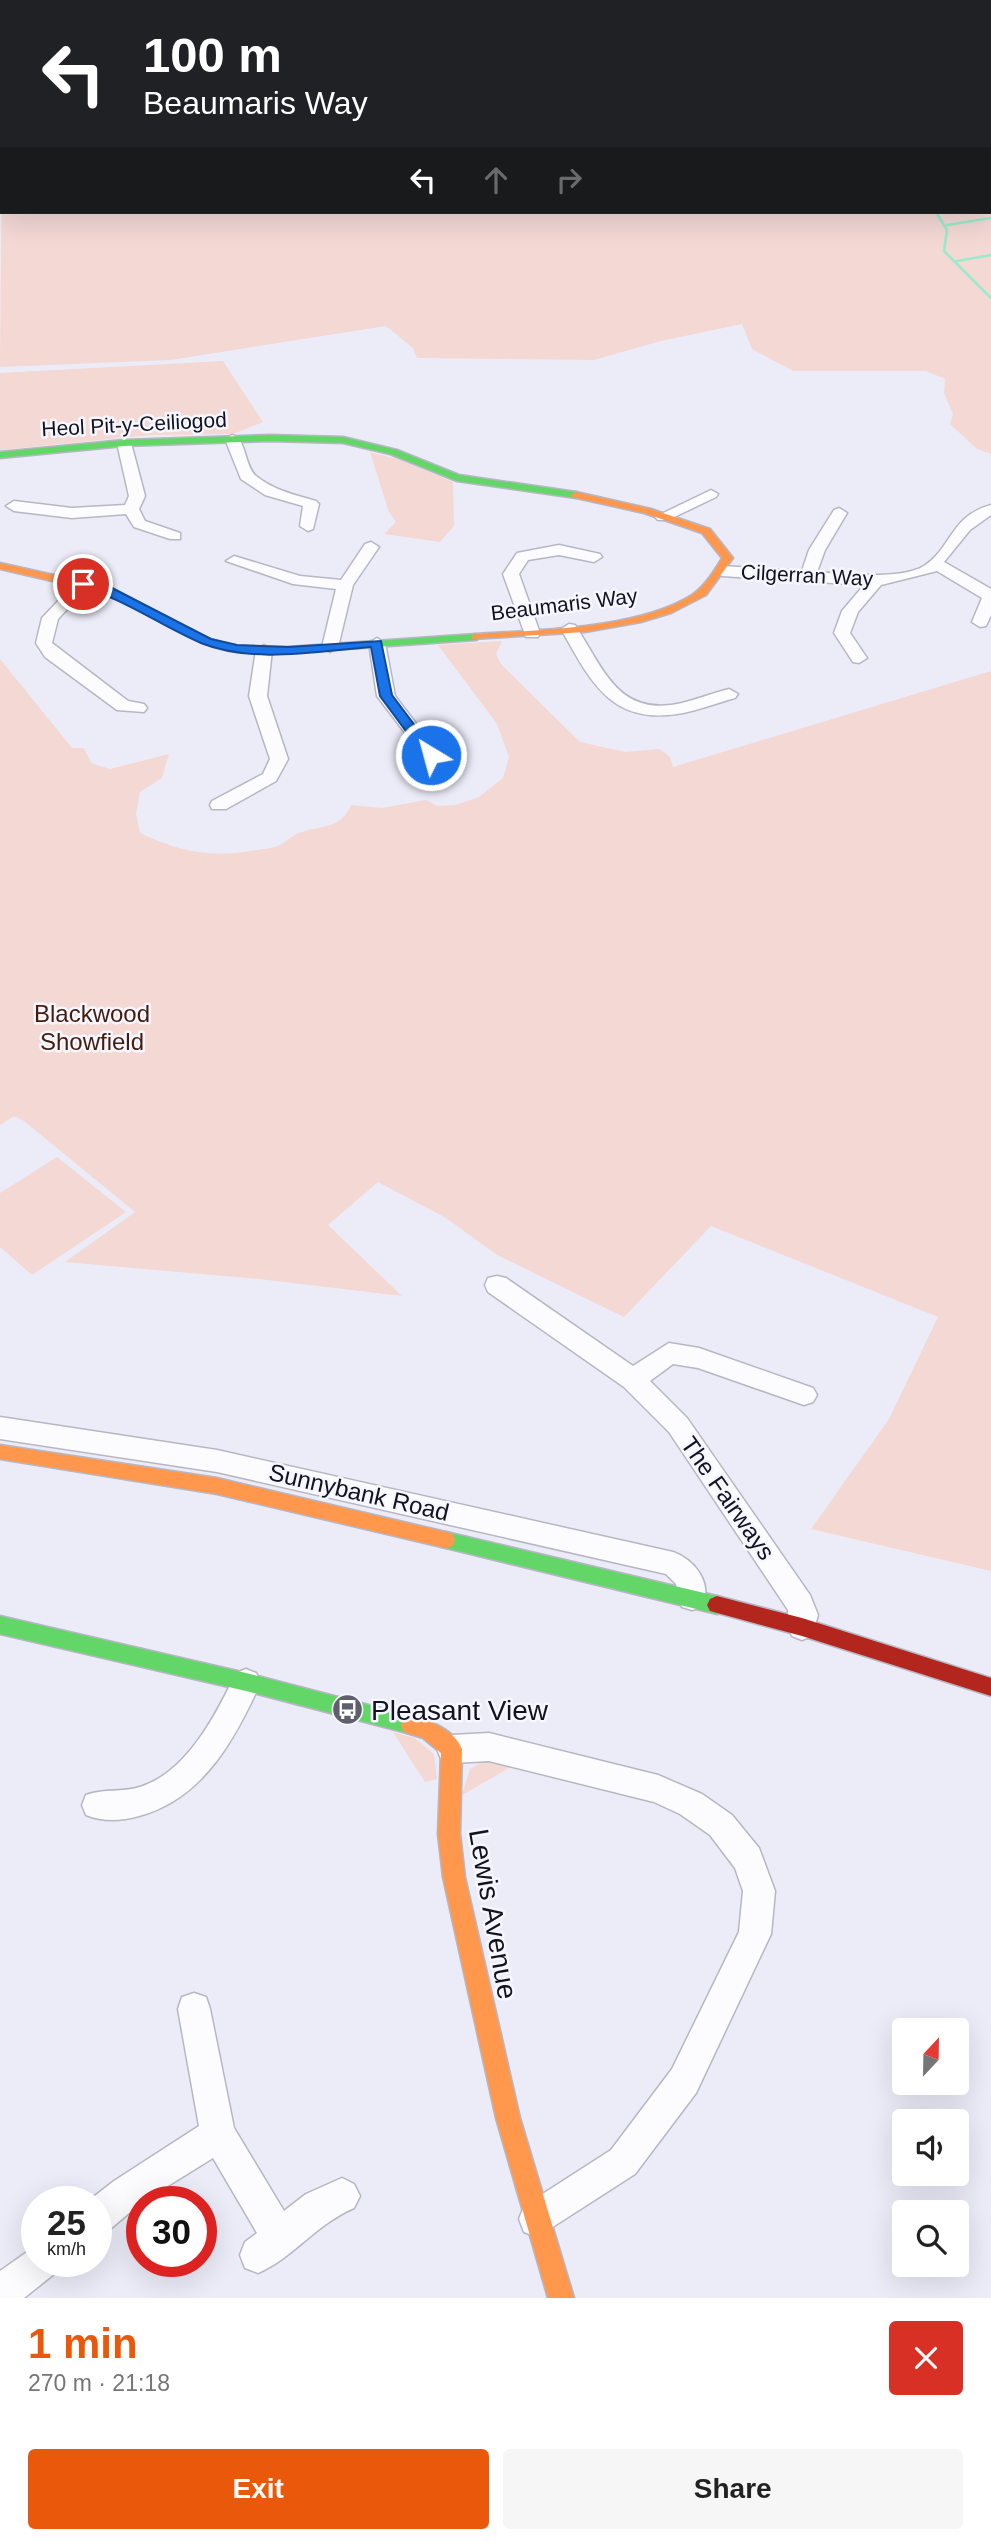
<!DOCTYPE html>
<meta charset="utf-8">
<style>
body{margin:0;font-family:Arial,sans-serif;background:#f6f6f6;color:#222;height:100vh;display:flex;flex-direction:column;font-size:26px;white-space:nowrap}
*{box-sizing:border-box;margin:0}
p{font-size:23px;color:#767676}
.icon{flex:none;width:38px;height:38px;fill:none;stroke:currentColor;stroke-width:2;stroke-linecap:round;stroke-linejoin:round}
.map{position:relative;height:2298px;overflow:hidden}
.details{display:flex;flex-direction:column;background:#fff;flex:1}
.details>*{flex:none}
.guide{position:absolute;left:0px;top:0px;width:992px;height:214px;box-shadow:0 7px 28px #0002;background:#202124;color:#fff;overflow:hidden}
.needle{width:46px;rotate:22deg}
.buttons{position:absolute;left:892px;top:2018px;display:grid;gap:14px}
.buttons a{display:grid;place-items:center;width:77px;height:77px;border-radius:7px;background:#fff;box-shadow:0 7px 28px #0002;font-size:35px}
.speed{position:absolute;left:21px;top:2186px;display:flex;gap:14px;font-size:35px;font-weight:700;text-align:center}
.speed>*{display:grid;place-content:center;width:91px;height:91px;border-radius:50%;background:#fff;box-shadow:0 7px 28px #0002;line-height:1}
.speed small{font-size:18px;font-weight:400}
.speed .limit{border:10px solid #d22;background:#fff;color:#111}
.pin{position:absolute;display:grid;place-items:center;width:60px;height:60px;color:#fff;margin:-30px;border:4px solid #fff;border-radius:50%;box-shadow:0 2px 7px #0007}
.me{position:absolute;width:77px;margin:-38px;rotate:323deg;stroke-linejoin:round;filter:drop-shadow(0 0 5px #0008)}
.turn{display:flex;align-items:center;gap:24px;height:147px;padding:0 28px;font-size:32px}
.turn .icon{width:91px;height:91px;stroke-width:2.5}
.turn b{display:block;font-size:49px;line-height:60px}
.lanes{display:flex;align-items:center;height:66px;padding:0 28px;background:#0003;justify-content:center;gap:35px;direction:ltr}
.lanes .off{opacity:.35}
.round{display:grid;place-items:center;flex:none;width:74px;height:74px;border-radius:7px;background:#f6f6f6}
.overview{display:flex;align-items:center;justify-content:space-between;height:119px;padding:0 28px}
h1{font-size:42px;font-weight:700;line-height:52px;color:#ea580c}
.action{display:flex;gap:14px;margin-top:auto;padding:14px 28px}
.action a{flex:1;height:80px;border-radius:7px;background:#ea580c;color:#fff;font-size:28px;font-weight:700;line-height:80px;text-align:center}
.action a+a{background:#f6f6f6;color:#222}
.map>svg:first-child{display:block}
</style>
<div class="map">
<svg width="991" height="2298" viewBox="0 0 991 2298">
<rect width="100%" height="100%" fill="#ececf9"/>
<g fill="#f3d8d4">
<path d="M0,0H423L434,2H2L0,140Z"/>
<path d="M2,145V212H990L991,197V454L977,449L950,424L953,414L944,393L945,379L926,371H793L752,349L742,324L661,341L594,360L417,358L413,348L386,326L171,360L0,367Z"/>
<path d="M223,361L263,422L233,434L151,435L0,450V373Z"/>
<path d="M370,452L401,460L453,482L454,526L440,542L384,534L396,522L389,512Z"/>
<path d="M502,641L496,654L501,664L580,742L625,752L660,749L670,757L673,767L991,671V1571L811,1529L889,1419L938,1317L711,1226L624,1317L497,1255L446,1218L378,1182L328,1225L402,1296L259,1279L65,1262L135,1212L24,1121L14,1116L0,1125V659L72,748H84L91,763L110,769L169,754L162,778L140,792L136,814L140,833C178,851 209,858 251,851C260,849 270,849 278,846C287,842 293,834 302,832C323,825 341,829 351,805L382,808L426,800L438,806L455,805L479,797L503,778L509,757L497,724L438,645Z"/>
<path d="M57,1157L126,1212L32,1275L0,1247V1193Z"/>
<path d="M393,1732L415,1738L434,1754L437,1779L425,1782Z"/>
<path d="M491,1757L518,1763L462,1795L470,1769Z"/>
</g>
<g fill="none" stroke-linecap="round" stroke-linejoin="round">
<g stroke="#98ebcb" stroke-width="2.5">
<path d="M936,212L947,230L944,251L991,298"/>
<path d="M947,225L991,218"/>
<path d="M957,261L991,255"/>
</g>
<defs>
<g id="street">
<path d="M232,435C247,439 244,466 256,476C273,490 295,495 316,501L319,504L313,529L308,531L300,526L303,506L265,495L241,479L225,439Z"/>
<path d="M124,439L131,443L145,496L139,509L145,521L180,533V539H170L134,527L126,514L72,518L14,511L6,506L14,501L72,508L125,505L129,496L117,443Z"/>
<path d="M711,490L718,494L716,497L668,520H658L655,517Z"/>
<path d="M991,505V515L970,530L944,562L991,589V615L986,626L980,627L972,622L982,598L937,571L881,585L858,612L850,633L867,658L859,663L853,662L834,633L842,611L864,585L722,576L714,571L722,566L802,571L809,550L834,510L839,508L847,513L825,550L817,572C844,574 901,580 924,566C952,548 950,516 991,505Z"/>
<path d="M371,542L379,547L353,585L338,647L330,652L322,647L336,589L293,584L226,561L234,556L300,576L341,580L365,544Z"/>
<path d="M559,545L600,554L602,557L594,562L559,555L528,560L519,574L540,633L538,637H526L503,574L517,553Z"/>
<path d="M83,579L91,584L58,619L52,643L128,701L144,704L147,708L144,712L117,710L45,657L36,643L42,618L77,581Z"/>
<path d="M569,624L575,625C604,669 618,718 682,703C698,699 713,693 729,689L738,694L735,698C716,703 697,711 677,714C610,724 590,680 561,629Z"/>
<path d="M377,638L385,643L395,696L440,755L442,776L439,780H427L422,755L377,696L369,643Z"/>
<path d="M264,645L272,650L267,696L288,759L276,781L226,809H212L210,805L212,801L263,774L270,759L249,696L256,650Z"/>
<path d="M497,1276L506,1278L633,1366L669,1343L699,1348L813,1388L817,1395L813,1402L804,1405L698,1368L673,1364L650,1381L687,1418L810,1595L818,1615L812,1636L802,1640L792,1636L788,1627V1610L669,1432L624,1387L488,1292L485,1285L488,1278Z"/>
<path d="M0,1417L217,1450L673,1552C695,1560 713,1583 702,1607L692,1610L682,1607L676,1584L666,1574L217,1472L0,1439Z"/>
<path d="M246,1669L256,1673L261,1682C235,1739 203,1799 139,1816C121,1821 103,1822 86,1815L82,1805L86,1795C104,1788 122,1793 140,1787C187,1772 216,1715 236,1673Z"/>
<path d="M489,1733L658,1775L702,1794L732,1815L759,1848L775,1891L771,1934L696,2093L635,2174L537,2237L524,2232L519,2219L524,2206L611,2150L672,2069L739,1932L743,1891L735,1868L710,1835L680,1814L654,1802L489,1761L452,1763L441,1759L437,1749L441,1739L452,1735Z"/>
<path d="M194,1993L206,1997L210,2009L234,2128L284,2211L306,2194L342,2178L354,2184L360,2196L354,2208C315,2225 293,2258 258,2273L245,2268L240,2255L245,2242L257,2233L213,2158L142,2202L109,2230L96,2235V2202H87L114,2181L199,2126L178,2009L182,1997Z"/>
<path d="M37,2245V2261H59L54,2274L24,2298H0V2271Z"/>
</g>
<g id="fast">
<path d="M270,435L343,437L397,450L459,475L576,492L581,495L576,498L457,481L390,454L343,443L270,441L124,446L0,458V452L124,440Z"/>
<path d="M183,626L210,639L237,646L288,647L476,634L482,637L476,640L288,653L237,652L202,643L179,631V627Z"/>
<path d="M446,1532L717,1596L724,1599L727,1605L724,1611L717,1614L446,1548L439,1546L437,1540L439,1534Z"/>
<path d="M0,1616L246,1673L411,1716L418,1718L421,1725L418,1732L411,1734L246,1691L0,1634Z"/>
</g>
<g id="slow">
<path d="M544,0H555L541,2Z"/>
<path d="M576,492L651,509L710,529L733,558L706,595L671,613L641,622L585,632L472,639V635L476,634C538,630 638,629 692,595C705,586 714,572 722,558L702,533L644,513L572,497L571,495Z"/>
<path d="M0,563L112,588L189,629L179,631L104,593L0,569Z"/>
<path d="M0,1445L217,1478L446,1532L453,1534L455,1540L453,1546L446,1548L217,1494L0,1459Z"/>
<path d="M411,1716C430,1721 454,1729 462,1749L460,1834L465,1877L520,2118L574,2298H548L496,2118L443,1877L438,1834L441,1753L423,1738L404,1732L401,1725L404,1718Z"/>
</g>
<g id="jam">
<path d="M0,141H2L0,146Z"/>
<path d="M717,1596L802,1618L991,1678V1696L802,1636L710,1611L707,1605L710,1599Z"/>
</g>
</defs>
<use href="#street" stroke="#b7b7c4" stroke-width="3"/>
<use href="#fast" stroke="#b7b7c4" stroke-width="3"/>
<use href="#slow" stroke="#b7b7c4" stroke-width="3"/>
<use href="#jam" stroke="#b7b7c4" stroke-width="3"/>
<use href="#street" fill="#fcfcfe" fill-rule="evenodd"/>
<use href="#fast" fill="#63d668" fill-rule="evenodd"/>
<use href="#slow" fill="#ff974d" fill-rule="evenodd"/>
<use href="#jam" fill="#b3261e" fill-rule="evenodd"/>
</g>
<path fill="#1a73e8" stroke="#114b97" stroke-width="2" d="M83,581L112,588L211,639L237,645L288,647L381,641L392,695L437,755L426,758L380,696L371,647C318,651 253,664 201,643C159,625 124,598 80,587L78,584Z"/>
<defs>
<symbol id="bus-disc" viewBox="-11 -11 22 22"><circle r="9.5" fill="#5e5e6c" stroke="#f5f6fe"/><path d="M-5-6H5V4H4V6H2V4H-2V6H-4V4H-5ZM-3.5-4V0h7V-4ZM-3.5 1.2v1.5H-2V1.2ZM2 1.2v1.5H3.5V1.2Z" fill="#fff"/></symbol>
</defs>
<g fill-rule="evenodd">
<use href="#bus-disc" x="330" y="1692" width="35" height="35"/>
</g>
<g text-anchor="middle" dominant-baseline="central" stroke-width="5" stroke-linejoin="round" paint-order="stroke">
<g font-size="21" fill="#121220" stroke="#f5f6fe">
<text transform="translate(134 424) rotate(-3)">Heol Pit-y-Ceiliogod</text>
<text transform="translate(807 575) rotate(3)">Cilgerran Way</text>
<text transform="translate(564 604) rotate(-7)">Beaumaris Way</text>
</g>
<g font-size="24" fill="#441d0d" stroke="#f5f6fe">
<text x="92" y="1013">Blackwood<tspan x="92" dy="28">Showfield</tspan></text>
</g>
<g font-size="24" fill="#121220" stroke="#f5f6fe">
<text transform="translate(359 1492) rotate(13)">Sunnybank Road</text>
<text transform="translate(728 1498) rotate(55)">The Fairways</text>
</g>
<g font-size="28" fill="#121220" stroke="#f5f6fe" text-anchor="start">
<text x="371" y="1710">Pleasant View</text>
</g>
<g font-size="28" fill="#121220" stroke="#f5f6fe">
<text transform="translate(493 1914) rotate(80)">Lewis Avenue</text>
</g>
</g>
</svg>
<div class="buttons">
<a><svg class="needle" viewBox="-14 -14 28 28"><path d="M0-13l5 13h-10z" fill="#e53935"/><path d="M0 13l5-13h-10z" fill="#767676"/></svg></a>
<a><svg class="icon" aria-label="sound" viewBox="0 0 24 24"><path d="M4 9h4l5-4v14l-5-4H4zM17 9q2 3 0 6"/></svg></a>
<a><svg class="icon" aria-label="search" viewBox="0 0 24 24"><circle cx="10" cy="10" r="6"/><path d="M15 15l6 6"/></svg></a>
</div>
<div class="speed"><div>25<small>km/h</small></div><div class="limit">30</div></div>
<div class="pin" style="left:83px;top:584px;background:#d93025"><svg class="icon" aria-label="arrive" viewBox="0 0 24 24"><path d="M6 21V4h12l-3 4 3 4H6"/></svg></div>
<svg class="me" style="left:431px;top:755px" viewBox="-20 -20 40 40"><circle r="17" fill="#1a73e8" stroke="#fff" stroke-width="3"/><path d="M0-11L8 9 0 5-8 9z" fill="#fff"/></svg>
<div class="guide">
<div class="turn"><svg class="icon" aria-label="left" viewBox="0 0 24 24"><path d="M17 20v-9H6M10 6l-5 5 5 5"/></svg><div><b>100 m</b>Beaumaris Way</div></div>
<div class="lanes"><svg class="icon" aria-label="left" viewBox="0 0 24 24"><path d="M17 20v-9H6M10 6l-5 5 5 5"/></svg><svg class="icon off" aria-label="ahead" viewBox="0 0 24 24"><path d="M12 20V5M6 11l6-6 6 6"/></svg><svg class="icon off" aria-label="right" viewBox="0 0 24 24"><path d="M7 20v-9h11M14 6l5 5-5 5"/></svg></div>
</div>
</div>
<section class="details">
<div class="overview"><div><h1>1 min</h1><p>270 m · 21:18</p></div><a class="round" style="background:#d93025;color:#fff"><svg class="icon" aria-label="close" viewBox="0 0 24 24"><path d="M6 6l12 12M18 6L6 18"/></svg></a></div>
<div class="action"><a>Exit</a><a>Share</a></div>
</section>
